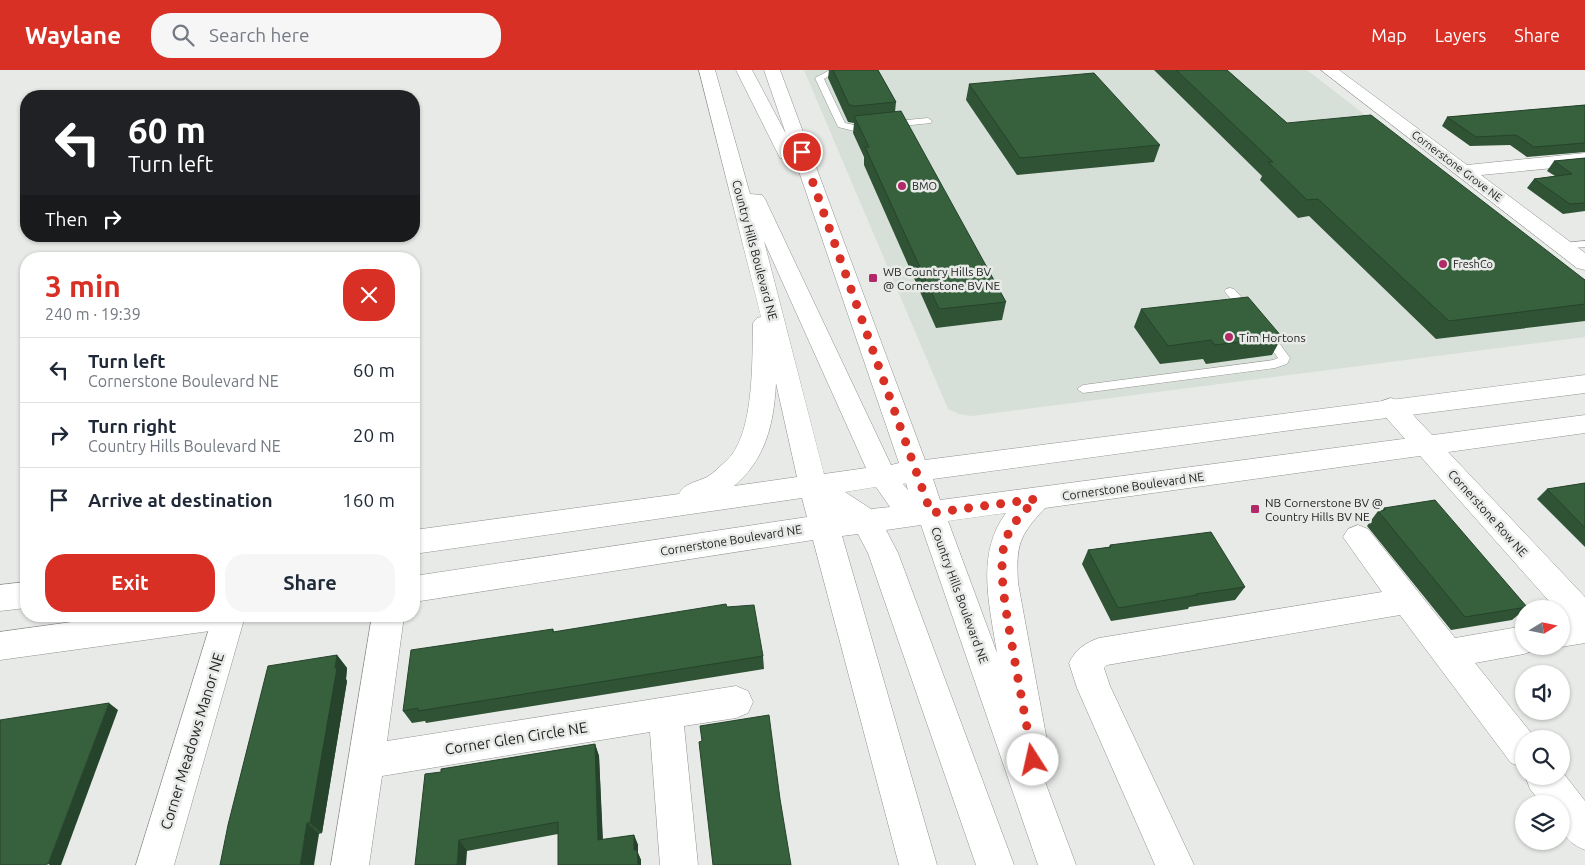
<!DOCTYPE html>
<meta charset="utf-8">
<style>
body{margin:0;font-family:Ubuntu,sans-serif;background:#f6f6f7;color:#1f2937;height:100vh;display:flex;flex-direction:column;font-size:19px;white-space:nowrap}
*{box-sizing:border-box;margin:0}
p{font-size:16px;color:#747a83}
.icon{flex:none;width:28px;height:28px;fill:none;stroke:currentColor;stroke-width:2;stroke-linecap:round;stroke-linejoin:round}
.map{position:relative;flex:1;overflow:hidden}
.panel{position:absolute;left:20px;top:182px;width:400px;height:370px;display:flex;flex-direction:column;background:#fff;border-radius:20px;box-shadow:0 1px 4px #0004}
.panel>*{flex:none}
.banner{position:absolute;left:20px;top:20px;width:400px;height:152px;border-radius:20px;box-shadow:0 1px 4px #0004;background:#202124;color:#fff;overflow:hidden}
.needle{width:32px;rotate:80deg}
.tools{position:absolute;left:1515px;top:530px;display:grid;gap:10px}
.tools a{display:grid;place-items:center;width:55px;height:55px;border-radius:50%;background:#fff;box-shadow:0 1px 4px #0004;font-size:25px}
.pin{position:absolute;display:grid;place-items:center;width:42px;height:42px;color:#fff;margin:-21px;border:2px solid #fff;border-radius:50%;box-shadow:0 1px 5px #0007}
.me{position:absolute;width:55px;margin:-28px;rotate:350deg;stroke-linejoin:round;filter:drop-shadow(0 0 4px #0008)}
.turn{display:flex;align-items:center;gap:18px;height:105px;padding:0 25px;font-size:22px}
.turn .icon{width:65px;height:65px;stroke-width:2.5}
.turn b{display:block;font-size:35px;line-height:42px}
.then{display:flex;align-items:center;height:48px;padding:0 25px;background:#0003;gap:10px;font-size:19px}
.round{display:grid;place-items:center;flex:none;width:52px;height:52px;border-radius:20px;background:#f6f6f7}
.head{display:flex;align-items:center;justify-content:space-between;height:85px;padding:0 25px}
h1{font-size:30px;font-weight:700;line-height:38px;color:#d93025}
.primary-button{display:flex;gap:10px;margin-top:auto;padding:10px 25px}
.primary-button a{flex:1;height:58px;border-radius:20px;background:#d93025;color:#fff;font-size:20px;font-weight:700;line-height:58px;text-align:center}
.primary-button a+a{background:#f6f6f7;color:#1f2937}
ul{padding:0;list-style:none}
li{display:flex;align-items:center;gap:15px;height:65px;padding:0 25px;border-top:1px solid #e0e1e3}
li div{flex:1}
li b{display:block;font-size:19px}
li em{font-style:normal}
header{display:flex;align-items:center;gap:30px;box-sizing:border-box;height:70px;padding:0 25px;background:#d93025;color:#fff}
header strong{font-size:24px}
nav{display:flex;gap:28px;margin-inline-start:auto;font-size:18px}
.search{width:350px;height:45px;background:#f6f6f7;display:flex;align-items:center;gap:12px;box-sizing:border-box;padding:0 18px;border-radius:20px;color:#747a83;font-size:19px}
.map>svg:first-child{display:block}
</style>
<header>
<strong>Waylane</strong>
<div class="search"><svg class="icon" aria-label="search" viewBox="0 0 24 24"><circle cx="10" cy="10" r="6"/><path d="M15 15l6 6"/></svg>Search here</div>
<nav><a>Map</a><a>Layers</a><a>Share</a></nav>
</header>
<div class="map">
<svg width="1585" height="795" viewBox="0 0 1585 795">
<rect width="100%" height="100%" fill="#e7eae7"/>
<path fill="#d7e0d8" d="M804,0H1307L1585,215V267L971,346L959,344L948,339Z"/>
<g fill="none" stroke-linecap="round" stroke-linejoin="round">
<defs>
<g id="lane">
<path d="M872,0L868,2L830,5L824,9L845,53L854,55L928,48L932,51L931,53L854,61L838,57L815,8L828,1Z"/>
<path d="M1585,171V177L1563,179L1558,176L1563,173Z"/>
<path d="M1230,218L1234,219L1251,238L1253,241L1251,244H1243L1226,223L1224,221L1226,219Z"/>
<path d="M1266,259L1270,260L1290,288L1287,294L1275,298L1083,323L1077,319L1083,315L1273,290L1278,288L1260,263Z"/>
</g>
<g id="street">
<path d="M1321,0H1339L1467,95L1585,83V95L1481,105L1585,183V200L1577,198Z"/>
<path d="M1391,328L1400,331L1585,527V573L1561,577L1559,576H1561V549L1565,548L1561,545V539H1556L1382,343L1378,337L1382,331Z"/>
<path d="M1358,455L1368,459L1455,568L1524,556V576H1537L1535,580L1524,584L1475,593L1536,669H1524V698L1511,693L1400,545L1107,595L1104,598L1110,616L1194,795H1155L1077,618L1069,593C1076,579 1085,573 1099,568L1382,522L1343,467L1348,459Z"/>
<path d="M213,546H245L174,795H136Z"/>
<path d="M372,546H404L387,671L736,616L748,621L753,632L748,643L736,648L684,656L698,795H660L650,662L382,706L369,795H331Z"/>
<path d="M1561,700L1585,731V780C1560,769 1561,759 1561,734H1542L1530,719L1525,706H1561Z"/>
</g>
<g id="secondary">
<path d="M699,0H715L750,124L762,125L765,129L891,395L899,393L794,87L787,90L780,88L736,0H752L786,64L764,0H780L925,390L1585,305V323L1292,360L933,409L940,430L1585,345V363L1045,438C1019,466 1016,474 1018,513L1050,687L1045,699L1041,701L1076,795H1038L921,455L886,460L898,483L1014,795H976L868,483L858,464L842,466L937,795H899L813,470L414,532V506L807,447L802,428L414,484V460L679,424C684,413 697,412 707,407C714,403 719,397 725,392C755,367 752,290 753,253L757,248L761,247ZM764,171L866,398L824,404ZM776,313L797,407L734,416C766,389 774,353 776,313ZM906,413L908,420L903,414ZM876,417L890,437L871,439L845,422ZM1006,443C975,484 990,537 997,583L948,451Z"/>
<path d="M26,512V538L0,541V515Z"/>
<path d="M115,546H233L228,556L217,560L0,590V562Z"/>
</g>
</defs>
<use href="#lane" stroke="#8f928f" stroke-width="1"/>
<use href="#street" stroke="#8f928f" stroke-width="1"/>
<use href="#secondary" stroke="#8f928f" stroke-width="1"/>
<use href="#lane" fill="#fff" fill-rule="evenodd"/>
<use href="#street" fill="#fff" fill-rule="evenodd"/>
<use href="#secondary" fill="#fff" fill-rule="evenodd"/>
</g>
<g fill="#2f5334">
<path d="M825,0H878L896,32L895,42L1006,232L1002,250L936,258L864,95V87L853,63L854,53L848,52L828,8L829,0Z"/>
<path d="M1148,0H1227L1287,53L1585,210V251L1436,269L1309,146L1298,148L1260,110L1262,106L1154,0Z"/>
<path d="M969,14L1160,75L1154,92L1017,105L966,30Z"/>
<path d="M1585,35V82L1527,87L1510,75L1470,76L1442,56L1447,47Z"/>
<path d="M1585,88V141L1563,144L1527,118L1534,109L1555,106L1547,101L1554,91Z"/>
<path d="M1141,239L1282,267L1272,285L1206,294L1203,289L1160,294L1134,257Z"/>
<path d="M1585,413V477L1537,429L1547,419Z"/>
<path d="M1384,438L1527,537L1525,539H1524V540L1512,550L1451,560L1367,456L1378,441H1382Z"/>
<path d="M1110,475L1245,517L1235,530L1189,537L1188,539L1111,551L1082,494L1088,480L1109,477Z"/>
<path d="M727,537L763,586L764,599L426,653L425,651L412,653L403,641L553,559L554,562Z"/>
<path d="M337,585L347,598L346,609L347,611L322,763L220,795Z"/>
<path d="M595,674L599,686L603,770L634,765L638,775V783L641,790V795H558V764L467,781L415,795Z"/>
</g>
<g fill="#26432b">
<path d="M337,585L347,598L346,609L347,611L322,763L310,753Z"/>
<path d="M109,633L118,640L61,795H50L48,794Z"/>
<path d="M595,674L599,686L603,781L598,770Z"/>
<path d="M307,753L319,764L314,795H300Z"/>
<path d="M634,765L638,775V783L641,790V795H638L634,780Z"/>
<path d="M459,770L467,781L466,795H457Z"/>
</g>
<g fill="#37603d" stroke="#26432b">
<path d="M833,0H878L896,32L855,36L849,35Z"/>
<path d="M1176,0H1227L1287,53L1371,45L1585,210V234L1449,251L1318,129L1307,130L1268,92H1273Z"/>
<path d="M1094,3L1160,75L1020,88L969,14Z"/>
<path d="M1585,35V73L1534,77L1516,65L1476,67L1447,47Z"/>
<path d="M901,41L1006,232L939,239L865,77H869L854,46Z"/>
<path d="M1585,88V133L1570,134L1534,109L1572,104L1554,91Z"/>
<path d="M1248,227L1282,267L1215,275L1211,270L1168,276L1141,239Z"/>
<path d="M1585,413V458L1547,419Z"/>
<path d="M1435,430L1527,537L1465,547L1378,441L1385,440L1384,438Z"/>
<path d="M1211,462L1245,517L1196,524L1197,525L1118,538L1088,480L1111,477L1110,475Z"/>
<path d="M726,534L727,537L754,535L763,586L418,641V638L403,641L411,580L553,559V562Z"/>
<path d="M337,585L335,598H337L310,753H307L300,795H220L228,755L268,596Z"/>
<path d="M109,633L48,794L42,795H0V650Z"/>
<path d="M769,645L780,729L791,795H713L699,672L702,671L700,656Z"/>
<path d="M595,674L598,770L634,765V780H637L638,795H558V752L459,770L457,795H415L425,704L441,702V699Z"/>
</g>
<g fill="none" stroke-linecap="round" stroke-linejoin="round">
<path stroke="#d93025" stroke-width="9" stroke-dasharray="0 16.2" d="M802,82L931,443L1036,429C1024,442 1011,453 1005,472C996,501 1010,561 1015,592C1021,625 1027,657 1033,690"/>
</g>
<g fill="#b22968" stroke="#e7eae7" stroke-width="2">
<circle cx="902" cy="116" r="5"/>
<circle cx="1443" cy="194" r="5"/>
<rect x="868" y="203" width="10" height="10" rx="2.5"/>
<circle cx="1229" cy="267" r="5"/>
<rect x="1250" y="434" width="10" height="10" rx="2.5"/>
</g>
<g text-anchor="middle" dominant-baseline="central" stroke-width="5" stroke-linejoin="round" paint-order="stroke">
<g font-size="11" fill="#222423" stroke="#e7eae7">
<text transform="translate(1457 96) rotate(37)">Cornerstone Grove NE</text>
</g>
<g font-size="11" fill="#222423" stroke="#e7eae7" text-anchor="start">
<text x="912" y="116">BMO</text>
<text x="1453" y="194">FreshCo</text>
</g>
<g font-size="12" fill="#222423" stroke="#e7eae7">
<text transform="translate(755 180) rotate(75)">Country Hills Boulevard NE</text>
<text transform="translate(1133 416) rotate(-8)">Cornerstone Boulevard NE</text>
<text transform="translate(1488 443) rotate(48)">Cornerstone Row NE</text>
<text transform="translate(731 470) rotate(-9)">Cornerstone Boulevard NE</text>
<text transform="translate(960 525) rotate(70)">Country Hills Boulevard NE</text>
</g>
<g font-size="12" fill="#222423" stroke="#e7eae7" text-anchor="start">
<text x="883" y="201">WB Country Hills BV<tspan x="883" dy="14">@ Cornerstone BV NE</tspan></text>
<text x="1239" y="267">Tim Hortons</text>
<text x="1265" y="432">NB Cornerstone BV @<tspan x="1265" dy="14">Country Hills BV NE</tspan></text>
</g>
<g font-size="15" fill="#222423" stroke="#e7eae7">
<text transform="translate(516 668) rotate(-9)">Corner Glen Circle NE</text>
<text transform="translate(192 671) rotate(-73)">Corner Meadows Manor NE</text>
</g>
</g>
</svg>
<div class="tools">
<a><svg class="needle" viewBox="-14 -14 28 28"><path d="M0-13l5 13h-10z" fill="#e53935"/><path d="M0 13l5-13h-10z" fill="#747a83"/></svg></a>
<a><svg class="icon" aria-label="sound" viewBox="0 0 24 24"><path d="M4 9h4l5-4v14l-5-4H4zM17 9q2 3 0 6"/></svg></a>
<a><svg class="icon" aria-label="search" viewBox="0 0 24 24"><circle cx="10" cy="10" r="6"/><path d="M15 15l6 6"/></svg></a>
<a><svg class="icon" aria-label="layers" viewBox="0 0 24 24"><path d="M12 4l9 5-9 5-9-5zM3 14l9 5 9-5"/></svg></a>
</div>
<div class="pin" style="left:802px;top:82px;background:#d93025"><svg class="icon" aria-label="arrive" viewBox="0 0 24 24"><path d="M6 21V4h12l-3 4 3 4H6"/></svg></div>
<svg class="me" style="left:1033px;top:690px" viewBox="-20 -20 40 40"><circle r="19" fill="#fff"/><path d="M0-13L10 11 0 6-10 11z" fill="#d93025"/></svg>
<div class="banner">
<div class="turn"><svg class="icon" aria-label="left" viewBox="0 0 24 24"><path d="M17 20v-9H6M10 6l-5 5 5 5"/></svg><div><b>60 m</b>Turn left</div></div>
<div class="then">Then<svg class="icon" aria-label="right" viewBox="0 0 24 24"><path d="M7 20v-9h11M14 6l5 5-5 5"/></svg></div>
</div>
<section class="panel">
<div class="head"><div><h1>3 min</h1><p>240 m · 19:39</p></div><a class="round" style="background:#d93025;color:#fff"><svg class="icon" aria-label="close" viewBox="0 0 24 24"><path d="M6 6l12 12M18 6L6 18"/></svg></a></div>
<ul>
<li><svg class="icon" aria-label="left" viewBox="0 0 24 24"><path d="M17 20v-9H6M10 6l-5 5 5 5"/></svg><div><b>Turn left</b><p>Cornerstone Boulevard NE</p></div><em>60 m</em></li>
<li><svg class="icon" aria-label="right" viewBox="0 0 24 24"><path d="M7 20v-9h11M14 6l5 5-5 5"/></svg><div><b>Turn right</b><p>Country Hills Boulevard NE</p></div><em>20 m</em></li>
<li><svg class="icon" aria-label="arrive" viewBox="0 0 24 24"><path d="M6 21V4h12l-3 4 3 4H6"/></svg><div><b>Arrive at destination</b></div><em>160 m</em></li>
</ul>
<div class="primary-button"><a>Exit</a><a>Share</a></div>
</section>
</div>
